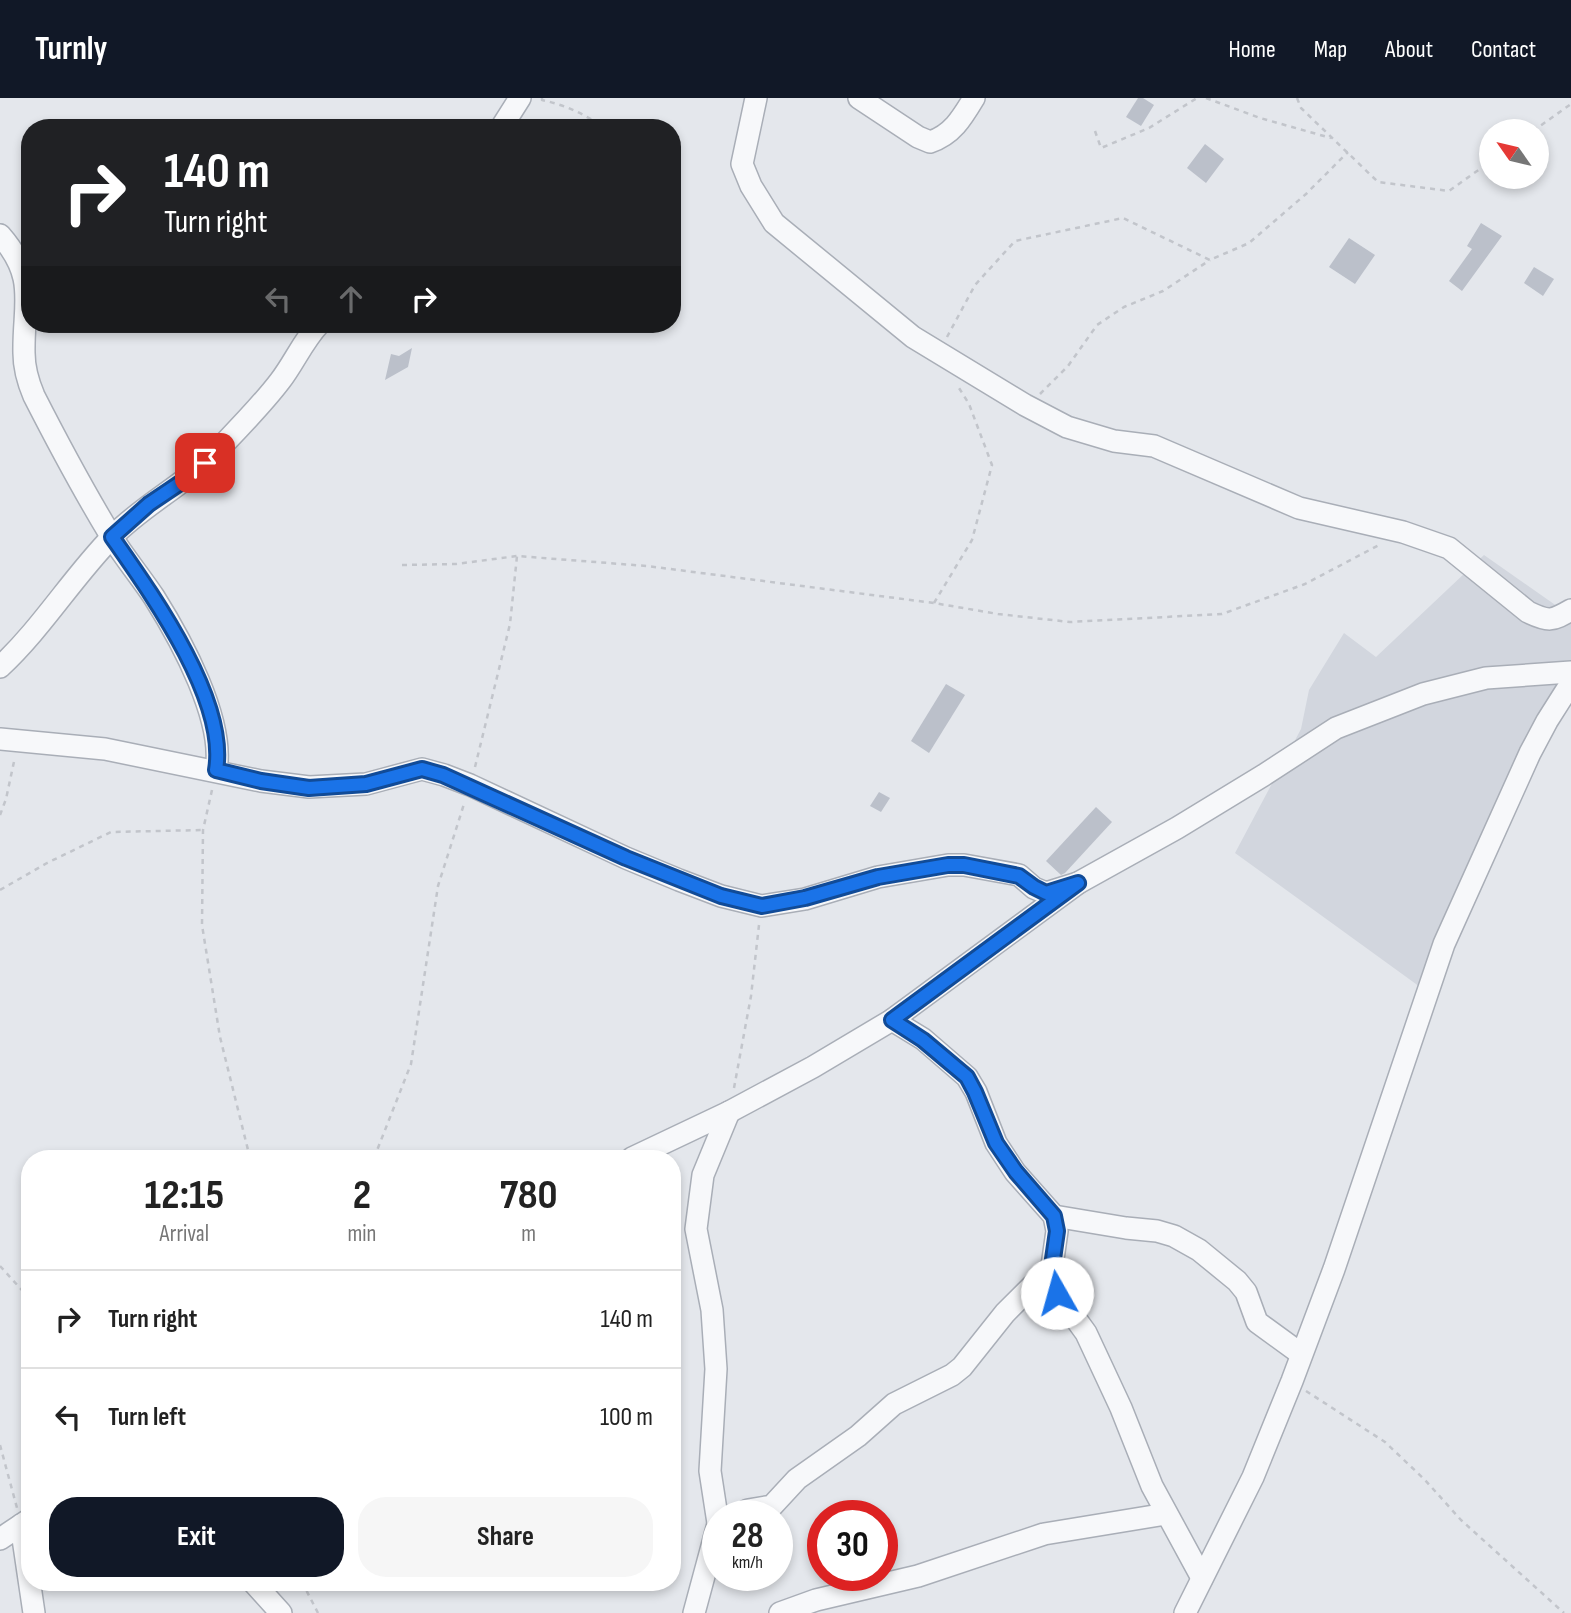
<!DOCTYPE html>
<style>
body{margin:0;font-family:"Sofia Sans Condensed",sans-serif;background:#f6f6f6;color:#222;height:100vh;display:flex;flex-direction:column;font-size:26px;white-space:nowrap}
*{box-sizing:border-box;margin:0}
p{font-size:23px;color:#767676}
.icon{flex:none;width:38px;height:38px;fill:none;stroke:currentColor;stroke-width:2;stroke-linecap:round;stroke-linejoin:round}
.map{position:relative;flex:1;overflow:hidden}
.sheet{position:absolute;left:21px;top:1052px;width:660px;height:441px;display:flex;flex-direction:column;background:#fff;border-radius:28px;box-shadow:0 4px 10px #0003}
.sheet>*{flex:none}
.banner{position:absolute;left:21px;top:21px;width:660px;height:214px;border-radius:28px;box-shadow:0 4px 10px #0003;background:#202124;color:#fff;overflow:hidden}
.needle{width:46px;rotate:304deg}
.tools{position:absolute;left:1479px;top:21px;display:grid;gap:14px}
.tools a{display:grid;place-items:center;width:70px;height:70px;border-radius:50%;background:#fff;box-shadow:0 4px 10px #0003;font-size:35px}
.speed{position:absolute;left:702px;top:1402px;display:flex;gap:14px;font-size:35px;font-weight:700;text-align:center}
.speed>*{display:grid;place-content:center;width:91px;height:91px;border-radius:50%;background:#fff;box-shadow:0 4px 10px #0003;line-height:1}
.speed small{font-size:18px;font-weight:400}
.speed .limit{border:10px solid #d22;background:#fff;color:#111}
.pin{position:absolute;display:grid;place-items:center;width:60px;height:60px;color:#fff;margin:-30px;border-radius:14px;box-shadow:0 4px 10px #0006}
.me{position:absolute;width:77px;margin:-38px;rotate:353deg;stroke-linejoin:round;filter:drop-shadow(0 0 5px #0008)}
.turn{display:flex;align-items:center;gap:24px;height:147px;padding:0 28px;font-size:32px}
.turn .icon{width:91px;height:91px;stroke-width:2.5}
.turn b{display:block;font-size:49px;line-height:60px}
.lanes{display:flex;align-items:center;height:66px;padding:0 28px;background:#0003;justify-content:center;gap:35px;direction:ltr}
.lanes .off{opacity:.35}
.eta{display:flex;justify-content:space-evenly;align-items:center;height:119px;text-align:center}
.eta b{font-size:42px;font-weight:700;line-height:49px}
.button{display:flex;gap:14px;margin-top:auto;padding:14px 28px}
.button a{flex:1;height:80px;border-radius:28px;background:#111827;color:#fff;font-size:28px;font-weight:700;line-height:80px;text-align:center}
.button a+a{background:#f6f6f6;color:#222}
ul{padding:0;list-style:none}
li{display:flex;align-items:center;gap:21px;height:98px;padding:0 28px;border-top:2px solid #e0e0e0}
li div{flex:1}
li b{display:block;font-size:26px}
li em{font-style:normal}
header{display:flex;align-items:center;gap:42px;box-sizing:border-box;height:98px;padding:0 35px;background:#111827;color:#fff}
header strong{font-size:33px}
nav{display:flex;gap:38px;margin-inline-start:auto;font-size:24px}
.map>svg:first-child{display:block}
</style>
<header>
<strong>Turnly</strong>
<nav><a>Home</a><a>Map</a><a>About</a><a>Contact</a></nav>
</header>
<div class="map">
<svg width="1571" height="1515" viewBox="0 0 1571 1515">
<rect width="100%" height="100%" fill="#e4e7ec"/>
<path fill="#d2d6de" d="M1484,457L1571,518V585L1427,894L1235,755L1301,631L1309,592L1344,535L1376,559Z"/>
<g fill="#bbc0ca">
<path d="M1138,0H1143L1154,7L1141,28L1126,19Z"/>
<path d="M1205,46L1224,61L1206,85L1187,70Z"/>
<path d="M1481,125L1502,138L1462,193L1449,183L1472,151L1467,148Z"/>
<path d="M1349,140L1375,157L1355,186L1329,169Z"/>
<path d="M1534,169L1554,181L1543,198L1524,185Z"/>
<path d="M412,250L408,269L385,282L391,256L399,258Z"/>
<path d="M946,586L965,597L929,655L911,643Z"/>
<path d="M879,694L890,700L881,714L870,708Z"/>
<path d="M1096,709L1112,724L1065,775L1061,777L1046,763Z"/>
</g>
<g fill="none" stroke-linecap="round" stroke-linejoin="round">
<defs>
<g id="minor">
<path d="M756,0L742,66L751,88L774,125L913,239L1025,307L1067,329L1114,343L1154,348L1299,410L1403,434L1449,450L1528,514C1549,524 1552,523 1571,512"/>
<path d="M859,0L918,39L930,44C952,37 962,20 974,0"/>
<path d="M501,30L520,0"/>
<path d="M0,137C38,180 23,206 24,255C24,270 28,284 34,298C58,345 83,392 111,438C124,459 140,478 154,499C181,542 225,622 216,672"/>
<path d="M0,569C42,530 72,480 112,439C144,406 185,387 215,355C237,332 261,308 280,283C294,265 303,243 319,226"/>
<path d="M0,641L105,651L261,683L309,689L366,686L422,671L444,677L470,687L626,760L679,782L721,798L762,808L805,801L878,779L948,767H964L1019,777L1034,790L1046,795L1078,785"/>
<path d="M892,922L923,941L967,979L976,994L996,1045L1015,1074L1054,1118L1057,1133L1052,1168L1057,1195L1086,1235L1121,1310L1152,1388L1202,1480"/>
<path d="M632,1060L729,1014L813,969L892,922L1078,785L1177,730L1264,677L1336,630L1423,596L1486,580L1571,574"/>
<path d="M1054,1118L1126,1130L1157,1133L1174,1138L1199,1152L1237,1183L1246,1194L1257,1224L1301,1256"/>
<path d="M736,1418L748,1412L772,1408L797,1381L858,1338L894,1306L952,1277L962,1269L1005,1215L1052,1168"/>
<path d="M718,1425L710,1373L716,1271L712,1212L696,1131L703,1077L729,1014"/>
<path d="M21,1427L34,1515"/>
<path d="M0,1441L30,1421"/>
<path d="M253,1484L281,1515"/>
<path d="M694,1515L718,1426"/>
<path d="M780,1515L816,1502L918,1478L1044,1436L1166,1416"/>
<path d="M1185,1515L1253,1379L1292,1283L1334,1171L1444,846L1530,655L1547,623L1571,585"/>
</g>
</defs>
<use href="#minor" stroke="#a9aeb7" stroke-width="24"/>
<g stroke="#c2c5cb" stroke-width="2.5" stroke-dasharray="5 5" stroke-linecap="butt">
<path d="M542,0V2C565,7 585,16 604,30"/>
<path d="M1206,0L1260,20L1331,40"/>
<path d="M1297,0L1301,10L1378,84L1449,93L1491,63"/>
<path d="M1095,33L1101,50L1149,30L1197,0"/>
<path d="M1533,33L1571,6"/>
<path d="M947,239L975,187L1015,143L1123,120L1210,162L1249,145L1306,96L1348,54"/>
<path d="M1040,296L1068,268L1097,227L1124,209L1163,193L1210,162"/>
<path d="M402,467L456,466L517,458L647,468L934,505L998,516L1070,524L1222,516L1305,486L1379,447"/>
<path d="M934,505L972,442L992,367L969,306L959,290"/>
<path d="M475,669L510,526L517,458"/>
<path d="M212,692L203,732L202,827L220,939L250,1060"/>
<path d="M0,717L6,701L15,659"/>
<path d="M0,792L47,765L111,734L203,732"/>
<path d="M734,990L751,898L759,827"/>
<path d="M374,1060L411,966L438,788L464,706"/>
<path d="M0,1168L30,1201"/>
<path d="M1306,1293L1385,1344L1425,1382L1461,1422L1564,1515"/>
<path d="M0,1347L17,1410"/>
<path d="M302,1484L318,1515"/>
</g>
<use href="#minor" stroke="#f7f8fa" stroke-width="21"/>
</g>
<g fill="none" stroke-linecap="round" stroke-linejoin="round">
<defs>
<path id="route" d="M205,365L195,375L149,406L112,439C151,495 228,602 216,672L261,683L309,690L366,686L422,671L443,677L626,760L721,798L762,808L805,800L878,779L948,767H964L1019,778L1034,789L1046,795L1078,785L892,922L923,942L967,979L975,994L996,1045L1016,1074L1054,1118L1057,1133L1052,1168L1057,1195"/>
</defs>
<use href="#route" stroke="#114b97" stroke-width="18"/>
<use href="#route" stroke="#1a73e8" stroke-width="12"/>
</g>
</svg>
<div class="tools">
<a><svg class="needle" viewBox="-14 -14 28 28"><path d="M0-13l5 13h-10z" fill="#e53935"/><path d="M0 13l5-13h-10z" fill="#767676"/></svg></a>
</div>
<div class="speed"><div>28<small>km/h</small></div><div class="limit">30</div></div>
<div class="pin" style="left:205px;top:365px;background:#d93025"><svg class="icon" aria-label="arrive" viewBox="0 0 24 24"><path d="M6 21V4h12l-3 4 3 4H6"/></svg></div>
<svg class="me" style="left:1057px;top:1195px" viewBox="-20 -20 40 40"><circle r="19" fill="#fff"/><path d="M0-13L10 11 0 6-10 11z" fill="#1a73e8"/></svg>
<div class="banner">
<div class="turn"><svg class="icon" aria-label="right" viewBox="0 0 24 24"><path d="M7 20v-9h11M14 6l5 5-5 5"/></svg><div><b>140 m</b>Turn right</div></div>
<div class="lanes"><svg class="icon off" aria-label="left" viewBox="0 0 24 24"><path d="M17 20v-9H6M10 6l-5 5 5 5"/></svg><svg class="icon off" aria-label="ahead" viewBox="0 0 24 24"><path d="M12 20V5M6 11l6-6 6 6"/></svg><svg class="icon" aria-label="right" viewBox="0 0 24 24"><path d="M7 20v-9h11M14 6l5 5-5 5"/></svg></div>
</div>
<section class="sheet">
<div class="eta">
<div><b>12:15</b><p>Arrival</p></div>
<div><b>2</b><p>min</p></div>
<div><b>780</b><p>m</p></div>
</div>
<ul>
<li><svg class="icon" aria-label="right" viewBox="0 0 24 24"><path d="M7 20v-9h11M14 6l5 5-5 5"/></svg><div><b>Turn right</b></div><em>140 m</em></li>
<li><svg class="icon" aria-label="left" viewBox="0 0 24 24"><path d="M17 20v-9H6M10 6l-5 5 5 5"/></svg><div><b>Turn left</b></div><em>100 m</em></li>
</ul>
<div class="button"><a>Exit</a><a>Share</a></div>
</section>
</div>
